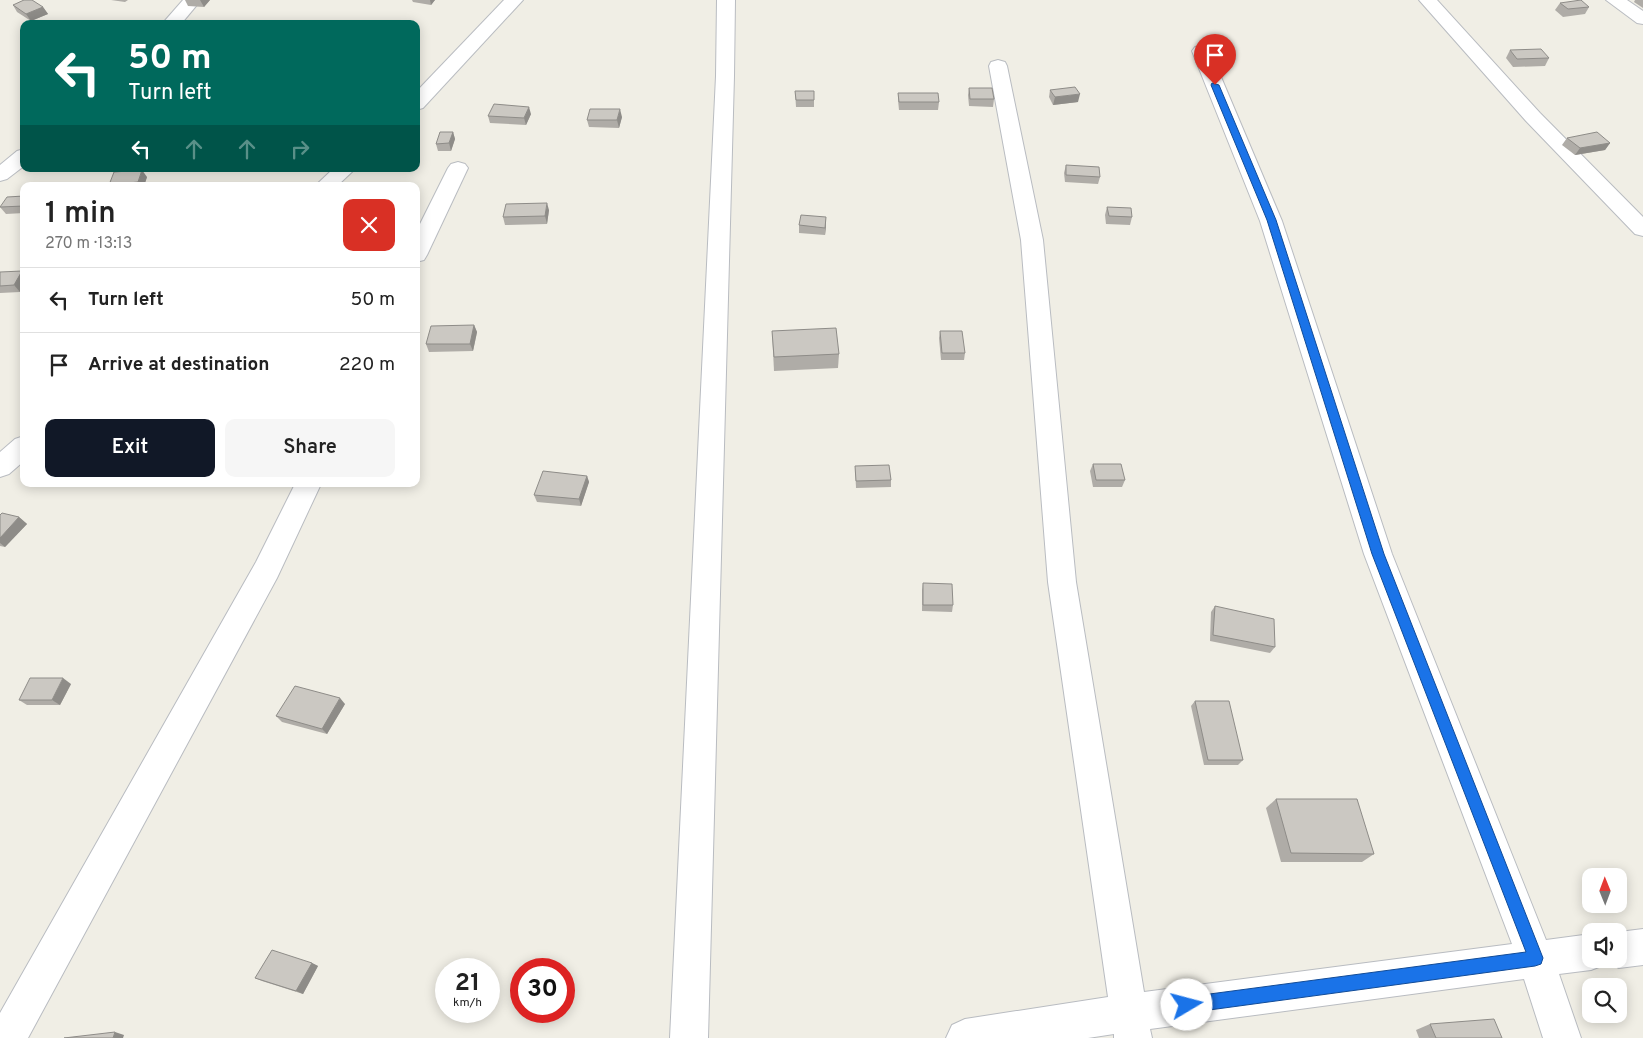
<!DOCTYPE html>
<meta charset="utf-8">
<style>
body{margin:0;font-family:Overpass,sans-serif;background:#f6f6f6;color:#222;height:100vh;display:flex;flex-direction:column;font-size:19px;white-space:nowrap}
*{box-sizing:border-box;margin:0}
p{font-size:16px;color:#767676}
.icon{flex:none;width:28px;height:28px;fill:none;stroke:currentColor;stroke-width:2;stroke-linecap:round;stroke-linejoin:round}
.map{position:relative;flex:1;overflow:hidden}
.side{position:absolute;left:20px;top:182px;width:400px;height:305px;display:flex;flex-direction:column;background:#fff;border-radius:10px;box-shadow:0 2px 12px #0003}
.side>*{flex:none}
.banner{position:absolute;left:20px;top:20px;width:400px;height:152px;border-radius:10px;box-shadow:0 2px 12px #0003;background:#00695c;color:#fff;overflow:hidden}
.needle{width:32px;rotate:359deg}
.tools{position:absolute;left:1582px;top:868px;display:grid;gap:10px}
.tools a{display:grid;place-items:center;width:45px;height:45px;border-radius:10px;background:#fff;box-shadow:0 2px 12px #0003;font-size:25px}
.speed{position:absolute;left:435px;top:958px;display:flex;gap:10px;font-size:25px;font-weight:700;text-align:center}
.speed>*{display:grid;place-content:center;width:65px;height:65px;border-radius:50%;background:#fff;box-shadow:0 2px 12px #0003;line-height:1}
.speed small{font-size:12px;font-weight:400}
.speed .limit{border:8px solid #d22;background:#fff;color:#111}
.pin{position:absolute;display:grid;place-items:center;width:42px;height:42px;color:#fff;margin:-51px -21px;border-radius:50% 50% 50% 0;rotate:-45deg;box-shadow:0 0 5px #0007}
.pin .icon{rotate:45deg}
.me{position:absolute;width:55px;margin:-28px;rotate:82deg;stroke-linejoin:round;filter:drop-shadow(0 0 4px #0008)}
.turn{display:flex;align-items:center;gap:18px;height:105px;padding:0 25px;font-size:22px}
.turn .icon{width:65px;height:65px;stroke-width:2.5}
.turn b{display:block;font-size:35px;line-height:42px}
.lanes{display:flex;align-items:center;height:48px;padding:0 25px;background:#0003;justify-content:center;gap:25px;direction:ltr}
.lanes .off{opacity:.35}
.round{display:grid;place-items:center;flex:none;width:52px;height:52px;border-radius:10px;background:#f6f6f6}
.headline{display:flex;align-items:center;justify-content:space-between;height:85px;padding:0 25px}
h1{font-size:30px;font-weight:600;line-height:38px}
.button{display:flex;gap:10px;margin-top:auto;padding:10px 25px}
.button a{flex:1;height:58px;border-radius:10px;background:#111827;color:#fff;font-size:20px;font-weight:600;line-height:58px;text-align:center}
.button a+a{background:#f6f6f6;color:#222}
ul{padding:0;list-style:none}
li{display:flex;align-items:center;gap:15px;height:65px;padding:0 25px;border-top:1px solid #e0e0e0}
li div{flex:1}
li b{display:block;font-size:19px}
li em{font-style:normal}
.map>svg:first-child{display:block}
</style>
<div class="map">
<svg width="1643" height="1038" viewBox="0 0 1643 1038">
<rect width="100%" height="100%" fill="#f0eee5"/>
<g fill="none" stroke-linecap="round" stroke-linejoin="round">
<defs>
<g id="minor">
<path d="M183,0H201L181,24H162Z"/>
<path d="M504,0H523L423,108L416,110V92Z"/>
<path d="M717,0H735L734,76L708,1038H670L716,76Z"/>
<path d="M1419,0H1437L1540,113L1643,217V236L1635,234L1526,121Z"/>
<path d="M1606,0H1627L1643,11V24L1637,23Z"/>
<path d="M1201,46L1207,47L1210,51L1282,221L1392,554L1546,940L1591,934V959H1619V932L1643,929V965L1619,968L1605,961L1604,965L1591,970L1559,974L1581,1038H1543L1524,979L1150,1029L1152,1038H1114V1034L1088,1038H946L952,1025L965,1019L1108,997L1048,582L1021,240L989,66L991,62L998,60L1005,62L1007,66L1043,240L1076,582L1144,992L1512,944L1364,554L1260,221L1192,51L1195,47Z"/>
<path d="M24,149V166L7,179L0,181V165L17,151Z"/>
<path d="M458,162L465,164L468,168L427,255L424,260L416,262V232L448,168L451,164Z"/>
<path d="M333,169H355L337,186H315Z"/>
<path d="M24,436V461L9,474L0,477V452L15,439Z"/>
<path d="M295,484H321L277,578L28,1038H0V1013L256,562Z"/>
</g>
</defs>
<use href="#minor" stroke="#b9bcc1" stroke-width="2"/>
<use href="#minor" fill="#fff" fill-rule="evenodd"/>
</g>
<g fill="#afaca7">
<path d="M111,0H128L125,2Z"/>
<path d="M185,0H210L204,7L188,6Z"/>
<path d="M412,0H435L431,5L413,2Z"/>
<path d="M1635,0H1643V8L1634,2Z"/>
<path d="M1560,3L1589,7L1585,14L1563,17L1555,10Z"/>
<path d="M13,5L43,7L48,14L31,21L17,12Z"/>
<path d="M1510,50L1549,58L1545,66L1513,67L1506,58Z"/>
<path d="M969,88L994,99L993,107L969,106L968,95Z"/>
<path d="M1050,90L1078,102L1053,105L1049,97Z"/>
<path d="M795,91L814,100V107H796Z"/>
<path d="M898,93L939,102L938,110H899L898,100Z"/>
<path d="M531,114L526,125L490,123L488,116Z"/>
<path d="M622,117L619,128L589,127L587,120Z"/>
<path d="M453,132L455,139L451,151H438L436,144Z"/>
<path d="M1567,138L1610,143L1605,150L1575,155L1562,145Z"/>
<path d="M1066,165L1100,177L1098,184L1065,182L1064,173Z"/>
<path d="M147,177L144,186H110L109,185Z"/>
<path d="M24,196V213L6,214L0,207Z"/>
<path d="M1107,207L1132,217L1130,225L1106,224L1105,215Z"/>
<path d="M549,210L547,224L505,225L503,217Z"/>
<path d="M826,217V225L825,235L799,233V225Z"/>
<path d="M0,272L24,273V286L20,292L0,293Z"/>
<path d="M474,325L477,332L473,351L429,352L426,344Z"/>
<path d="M772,331L839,354L838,368L774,371Z"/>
<path d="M940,331L965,353L964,360H941L939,338Z"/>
<path d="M1093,464L1125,480L1122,487H1093L1090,471Z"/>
<path d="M855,466L891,480V487L856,488Z"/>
<path d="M587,476L589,482L581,506L537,502L534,495Z"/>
<path d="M0,515L19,517L27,524L5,547L0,546Z"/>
<path d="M923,583L953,605L952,612L922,611V590Z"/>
<path d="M1215,606L1275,647L1270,653L1210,641L1211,612Z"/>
<path d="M71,684L60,705H27L19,700Z"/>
<path d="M1195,701L1243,760L1238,765H1204L1191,706Z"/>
<path d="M345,704L327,734L282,722L276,716Z"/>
<path d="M1276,799L1374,854L1362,862H1281L1266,808Z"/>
<path d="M312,963L318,966L303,994L262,981L255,978Z"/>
<path d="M1430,1024L1502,1038H1419L1416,1030Z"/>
</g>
<g fill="#8e8c88">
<path d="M200,0H210L204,7Z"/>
<path d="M430,0H435L431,5Z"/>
<path d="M43,7L48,14L31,21L26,14Z"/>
<path d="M416,31L418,37L416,41Z"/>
<path d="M1080,94L1078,102L1053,105L1055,97Z"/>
<path d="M529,107L531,114L526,125L524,118Z"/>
<path d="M620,109L622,117L619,128L617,120Z"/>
<path d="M453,132L455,139L451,151L449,143Z"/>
<path d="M1610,143L1605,150L1575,155L1580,148Z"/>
<path d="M142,170L147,177L144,186H140L138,182Z"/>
<path d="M547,203L549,210L547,224L545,216Z"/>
<path d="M826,217V225L825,235V228Z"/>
<path d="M22,271L24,273V286L20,292L14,285Z"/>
<path d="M474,325L477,332L473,351L470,344Z"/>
<path d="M587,476L589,482L581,506L579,499Z"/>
<path d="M19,517L27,524L5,547L0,543V538Z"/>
<path d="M63,678L71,684L60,705L52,700Z"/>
<path d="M340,698L345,704L327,734L322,729Z"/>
<path d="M312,963L318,966L303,994L296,991Z"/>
<path d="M115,1032L124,1035L123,1038H113Z"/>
</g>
<g fill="#cbc8c2" stroke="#8e8c88">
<path d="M24,0H32L43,7L26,14L13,5Z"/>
<path d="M1581,0L1589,7L1568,9L1560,3Z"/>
<path d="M1541,49L1549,58L1517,59L1510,50Z"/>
<path d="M1075,87L1080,94L1055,97L1050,90Z"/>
<path d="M969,88H992L994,99H970Z"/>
<path d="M795,91H814V100H796Z"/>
<path d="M898,93H938L939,102H899Z"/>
<path d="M494,104L529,107L524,118L488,116Z"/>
<path d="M590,109H620L617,120H587Z"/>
<path d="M440,132H453L449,143L436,144Z"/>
<path d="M1597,132L1610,143L1580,148L1567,138Z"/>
<path d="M1066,165L1099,167L1100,177L1066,175Z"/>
<path d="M142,170L138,182L109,185L114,172Z"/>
<path d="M24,196V206L0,207L7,197Z"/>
<path d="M547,203L545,216L503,217L506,204Z"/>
<path d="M1107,207L1131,208L1132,217L1109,216Z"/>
<path d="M801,215L826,217L825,228L799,225Z"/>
<path d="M22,271L14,285L0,286V272Z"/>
<path d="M474,325L470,344H426L431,326Z"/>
<path d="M836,328L839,354L774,357L772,331Z"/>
<path d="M940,331H962L965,353H942Z"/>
<path d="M1093,464H1121L1125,480H1096Z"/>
<path d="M889,465L891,480L856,481L855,466Z"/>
<path d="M543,471L587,476L579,499L534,495Z"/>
<path d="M2,513L19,517L0,538V515Z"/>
<path d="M923,583L952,584L953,605H923Z"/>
<path d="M1215,606L1274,619L1275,647L1213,635Z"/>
<path d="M30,678H63L52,700H19Z"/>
<path d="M295,686L340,698L322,729L276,716Z"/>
<path d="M1195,701H1229L1243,760H1208Z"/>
<path d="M1276,799H1357L1374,854L1291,853Z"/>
<path d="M272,950L312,963L296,991L255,978Z"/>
<path d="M1494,1019L1502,1038H1436L1430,1024Z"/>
<path d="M115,1032L113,1038H64Z"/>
</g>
<path fill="#1a73e8" stroke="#114b97" d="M1212,83L1219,85L1276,220L1384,554L1543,958L1541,964L1535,966L1187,1013L1181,1010L1179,1005L1181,999L1187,997L1526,952L1372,554L1267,220L1211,85Z"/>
</svg>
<div class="tools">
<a><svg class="needle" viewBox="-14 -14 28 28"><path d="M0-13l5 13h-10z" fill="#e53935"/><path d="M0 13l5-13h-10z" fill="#767676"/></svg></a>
<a><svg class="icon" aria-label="sound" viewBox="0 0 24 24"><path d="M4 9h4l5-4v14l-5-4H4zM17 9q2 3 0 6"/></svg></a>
<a><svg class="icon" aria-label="search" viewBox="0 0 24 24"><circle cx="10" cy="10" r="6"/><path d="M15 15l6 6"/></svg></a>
</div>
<div class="speed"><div>21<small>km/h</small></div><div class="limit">30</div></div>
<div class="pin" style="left:1215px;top:85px;background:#d93025"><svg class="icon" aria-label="arrive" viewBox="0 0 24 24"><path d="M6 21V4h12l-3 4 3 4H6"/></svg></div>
<svg class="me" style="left:1187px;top:1005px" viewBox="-20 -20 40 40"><circle r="19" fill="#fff"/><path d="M0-13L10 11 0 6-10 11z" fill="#1a73e8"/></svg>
<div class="banner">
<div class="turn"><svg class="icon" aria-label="left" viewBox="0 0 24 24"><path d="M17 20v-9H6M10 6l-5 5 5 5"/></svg><div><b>50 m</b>Turn left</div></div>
<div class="lanes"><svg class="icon" aria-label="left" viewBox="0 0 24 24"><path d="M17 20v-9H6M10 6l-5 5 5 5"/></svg><svg class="icon off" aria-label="ahead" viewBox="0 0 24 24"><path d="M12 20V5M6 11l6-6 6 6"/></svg><svg class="icon off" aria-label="ahead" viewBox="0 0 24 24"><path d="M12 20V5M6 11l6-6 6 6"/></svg><svg class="icon off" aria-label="right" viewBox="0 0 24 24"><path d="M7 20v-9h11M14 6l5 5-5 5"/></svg></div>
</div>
<section class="side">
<div class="headline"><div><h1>1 min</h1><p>270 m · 13:13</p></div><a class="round" style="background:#d93025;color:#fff"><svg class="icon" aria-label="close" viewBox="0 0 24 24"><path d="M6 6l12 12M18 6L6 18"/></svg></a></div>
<ul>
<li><svg class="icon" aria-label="left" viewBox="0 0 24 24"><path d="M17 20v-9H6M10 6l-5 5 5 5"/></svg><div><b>Turn left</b></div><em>50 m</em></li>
<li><svg class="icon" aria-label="arrive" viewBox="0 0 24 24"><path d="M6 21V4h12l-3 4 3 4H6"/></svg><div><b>Arrive at destination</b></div><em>220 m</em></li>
</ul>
<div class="button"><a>Exit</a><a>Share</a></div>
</section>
</div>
